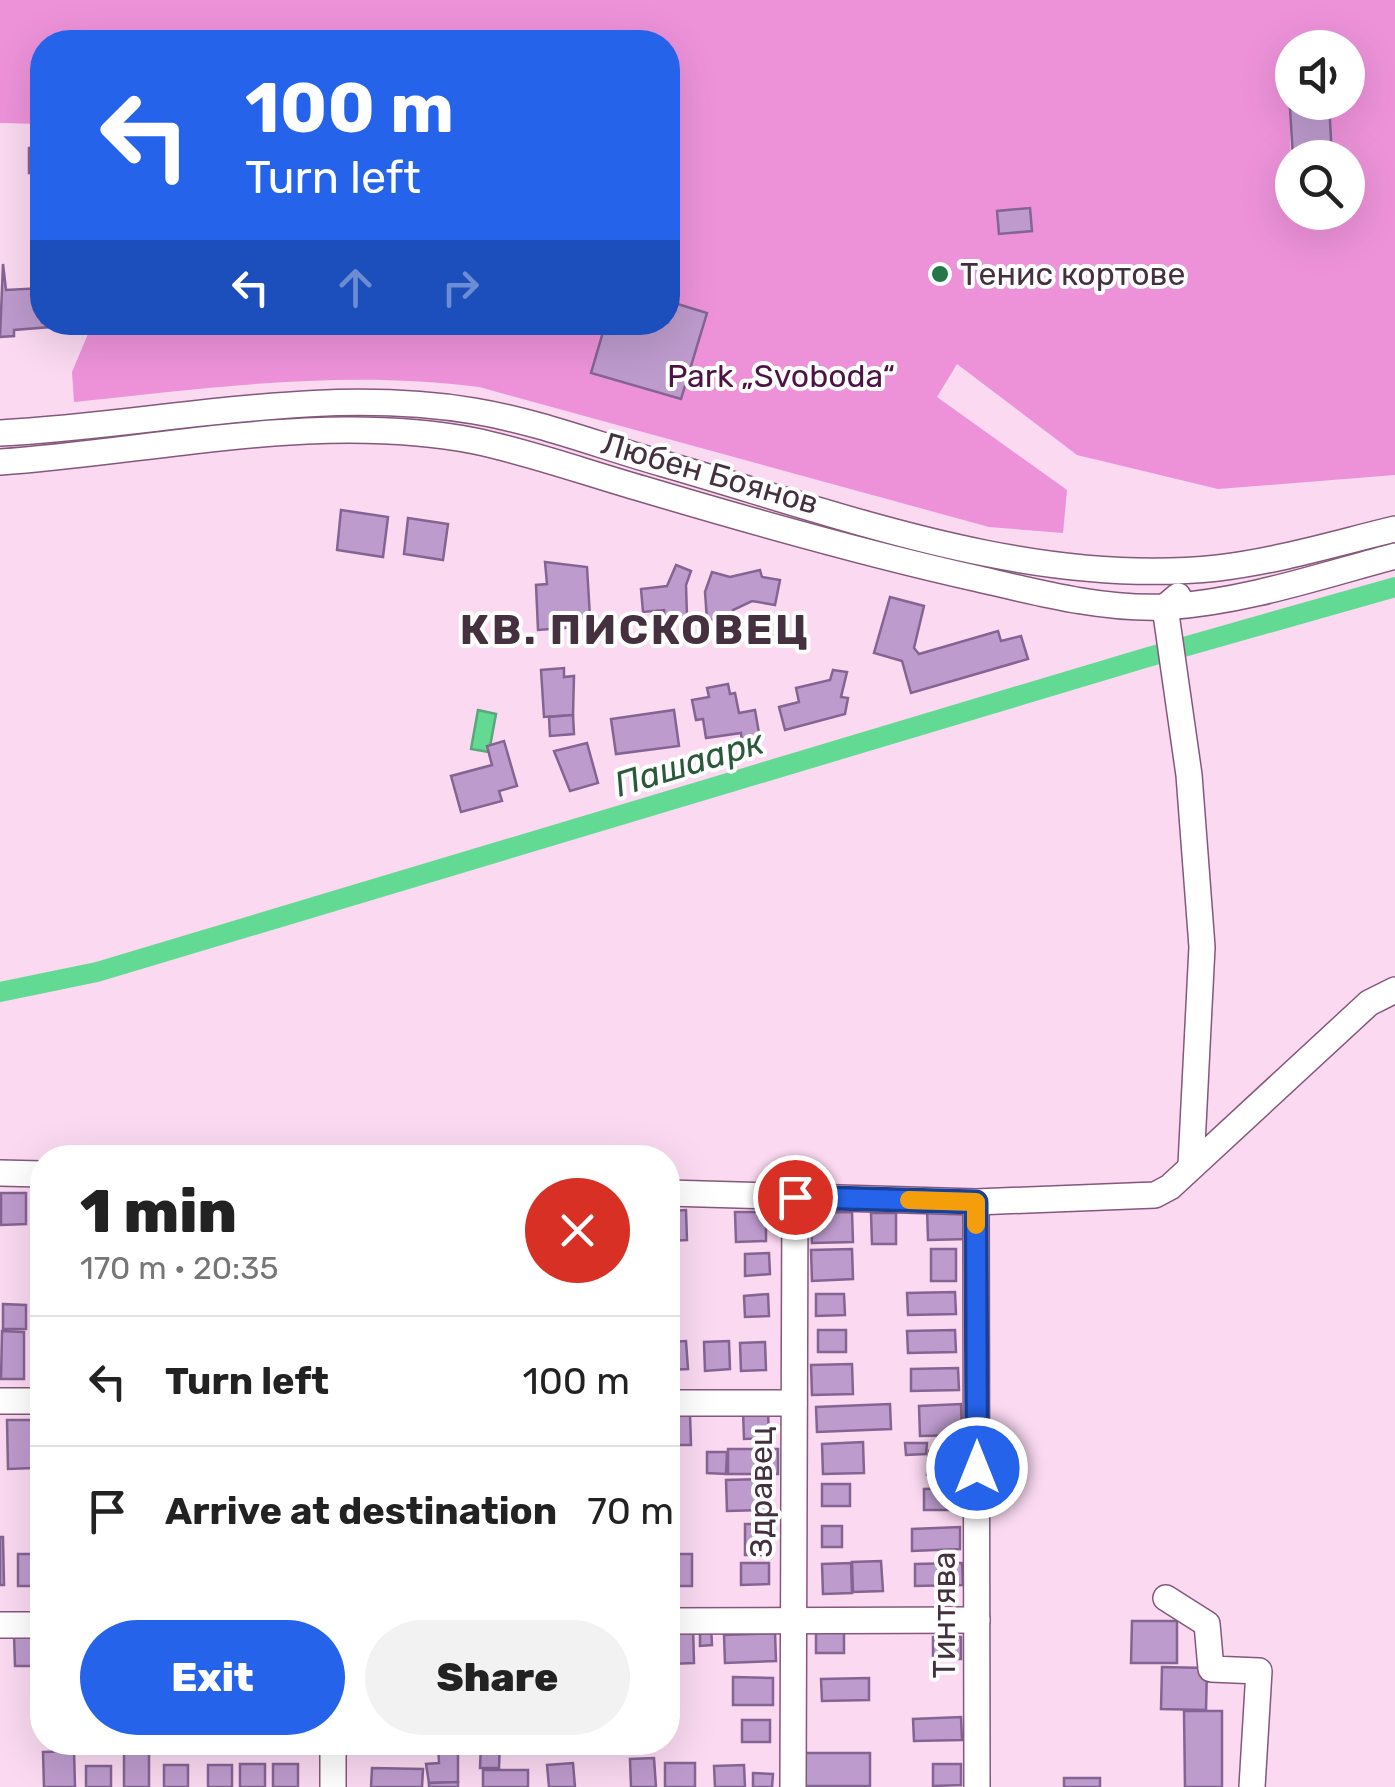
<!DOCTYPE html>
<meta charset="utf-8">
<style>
body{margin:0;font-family:Rubik,sans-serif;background:#f2f2f2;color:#222;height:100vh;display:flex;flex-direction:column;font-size:38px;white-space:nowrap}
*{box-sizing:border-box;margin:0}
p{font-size:32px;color:#767676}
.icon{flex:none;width:55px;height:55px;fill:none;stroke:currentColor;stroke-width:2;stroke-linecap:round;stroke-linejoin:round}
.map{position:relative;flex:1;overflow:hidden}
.sheet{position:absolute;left:30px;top:1145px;width:650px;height:610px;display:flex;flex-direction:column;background:#fff;border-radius:40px;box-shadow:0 10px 40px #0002}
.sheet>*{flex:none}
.banner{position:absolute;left:30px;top:30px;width:650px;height:305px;border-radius:40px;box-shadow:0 10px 40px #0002;background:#2563eb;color:#fff;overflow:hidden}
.tools{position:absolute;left:1275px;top:30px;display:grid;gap:20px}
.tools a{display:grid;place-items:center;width:90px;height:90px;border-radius:50%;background:#fff;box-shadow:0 10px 40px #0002;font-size:50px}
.pin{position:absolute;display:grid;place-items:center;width:85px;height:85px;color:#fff;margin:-42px;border:5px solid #fff;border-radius:50%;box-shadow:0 2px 10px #0007}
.me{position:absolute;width:110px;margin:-55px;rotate:0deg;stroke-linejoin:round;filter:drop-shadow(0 0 8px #0008)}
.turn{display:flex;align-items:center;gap:35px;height:210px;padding:0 50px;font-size:45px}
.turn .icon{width:130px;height:130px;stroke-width:2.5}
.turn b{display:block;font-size:70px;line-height:85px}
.lanes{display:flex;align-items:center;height:95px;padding:0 50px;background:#0003;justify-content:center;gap:50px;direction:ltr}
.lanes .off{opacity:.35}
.round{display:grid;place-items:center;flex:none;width:105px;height:105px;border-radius:52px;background:#f2f2f2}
.summary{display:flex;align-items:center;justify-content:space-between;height:170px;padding:0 50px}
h1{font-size:60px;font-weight:800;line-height:75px}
.action{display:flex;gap:20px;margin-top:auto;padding:20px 50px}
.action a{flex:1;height:115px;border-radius:60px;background:#2563eb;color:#fff;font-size:40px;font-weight:800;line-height:115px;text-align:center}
.action a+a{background:#f2f2f2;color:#222}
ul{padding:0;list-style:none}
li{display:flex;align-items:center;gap:30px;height:130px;padding:0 50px;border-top:2px solid #e0e0e0}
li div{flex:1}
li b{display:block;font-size:38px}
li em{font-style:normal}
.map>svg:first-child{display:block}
</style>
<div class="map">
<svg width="1395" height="1787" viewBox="0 0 1395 1787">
<rect width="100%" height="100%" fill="#fad9f1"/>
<path fill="#ed92d9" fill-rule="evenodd" d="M0,0H1395V475L1218,489L1077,455L957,364L937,397L1067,490L1063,533L989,527L479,387C343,369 210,388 74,402L72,372L93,322L606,323L592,373L681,399L707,313L668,301V42H42V124L0,123ZM1292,48H1348V102L1329,103L1332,157L1348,158V212H1292L1289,93L1292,92Z"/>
<path fill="#63da93" stroke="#5aa77a" stroke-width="2.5" d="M478,710L496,714L489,752L471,749Z"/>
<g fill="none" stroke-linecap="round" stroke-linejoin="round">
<path stroke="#63da93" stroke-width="20" d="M0,992L97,972L1145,658L1395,587"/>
</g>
<g fill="#bd9bcd" stroke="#846492" stroke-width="2.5">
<path d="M1289,92H1292V102H1329L1332,158H1293Z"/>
<rect x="29" y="148" width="13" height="25"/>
<path d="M1030,208L1032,231L999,234L997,211Z"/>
<path d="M3,264L6,290L42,288V322H63V326L14,330V336L0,337Z"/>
<path d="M668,301L707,313L681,399L591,373L606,322H668Z"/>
<path d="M341,510L388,517L383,557L337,550Z"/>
<path d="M408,518L448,524L443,560L404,554Z"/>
<path d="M545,562L587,567L590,617L577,618V627L538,630L536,585L547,584Z"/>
<path d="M676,565L691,571L686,585L687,616L664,618V610L643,612L641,589L667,586Z"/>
<path d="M760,570L762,577L780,580L775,605L752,601L733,610V619L707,620L705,592L712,572L730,577Z"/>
<path d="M890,597L924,606L914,648L919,654L998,631L1001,641L1021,636L1028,659L911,693L902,661L874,653Z"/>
<path d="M564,668V677L574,676L573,715L544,717L541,670Z"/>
<path d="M833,670L847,672L841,697L848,698L845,714L785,730L779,707L799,702L796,688L830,680Z"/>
<path d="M728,684L730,694L735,693L739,713L755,710L760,739L742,743L741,733L706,738L703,719L696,720L692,700L709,697L707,688Z"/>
<path d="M674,710L679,746L616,754L611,719Z"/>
<path d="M573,715L574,734L550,736L549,717Z"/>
<path d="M504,741L517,786L499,791L502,801L461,812L451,776L492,765L487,746Z"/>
<path d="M587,743L598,783L570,791L554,751Z"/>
<path d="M1,1193H26V1224L1,1225Z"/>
<path d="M39,1194H42V1225L39,1226Z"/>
<path d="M968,1208L969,1239L928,1240L927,1209Z"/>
<path d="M686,1210L687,1240L668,1241V1211Z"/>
<path d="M735,1212H766V1241L736,1242Z"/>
<path d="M852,1212L853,1242L812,1243L811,1213Z"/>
<path d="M871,1213H896V1244H872Z"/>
<path d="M852,1249L853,1279L812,1281L811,1250Z"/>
<rect x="931" y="1249" width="25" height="32"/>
<path d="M769,1253L770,1274L745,1276V1254Z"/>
<path d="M955,1292L956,1314L908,1315L907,1293Z"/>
<path d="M768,1294L769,1316L745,1317L744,1296Z"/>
<path d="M816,1294H844L845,1315L816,1316Z"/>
<path d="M3,1304L26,1305V1329H3Z"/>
<path d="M39,1313H42V1337H38Z"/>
<rect x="818" y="1330" width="28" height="22"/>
<path d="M955,1330L956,1352L908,1353L907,1331Z"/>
<path d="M2,1331L24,1332V1379H1Z"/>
<rect x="37" y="1339" width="5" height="47"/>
<path d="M686,1341L688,1369L668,1370V1342Z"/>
<path d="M729,1341L730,1369L705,1371L704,1342Z"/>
<path d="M765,1342L766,1370L741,1371L740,1343Z"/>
<path d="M852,1364L853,1394L812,1395L811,1365Z"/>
<path d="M958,1368L959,1390L911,1391V1369Z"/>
<path d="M890,1404L891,1429L817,1432L816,1407Z"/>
<path d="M961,1404L962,1435L920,1436L919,1406Z"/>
<path d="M768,1410L769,1438L744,1439L743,1411Z"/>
<path d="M668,1414H690L691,1445H668Z"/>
<path d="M7,1420H32L33,1468L8,1469Z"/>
<path d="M863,1442L864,1473L823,1474L822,1444Z"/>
<path d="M905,1443H927L926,1454L906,1455Z"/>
<rect x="728" y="1449" width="50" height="25"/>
<path d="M929,1451L957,1453L956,1464L948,1459L946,1477L927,1475Z"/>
<path d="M707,1452H727L726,1474L707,1473Z"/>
<path d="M768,1479L769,1510L727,1511L726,1480Z"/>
<rect x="822" y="1484" width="28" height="22"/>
<path d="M952,1488V1510H924V1489Z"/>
<rect x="745" y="1524" width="25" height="31"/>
<rect x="822" y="1526" width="20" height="21"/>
<path d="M960,1527V1549L912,1551V1529Z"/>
<path d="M0,1537H3L4,1585H0Z"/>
<rect x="18" y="1554" width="24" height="32"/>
<rect x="668" y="1554" width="24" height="32"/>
<path d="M881,1561L883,1591L853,1592L852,1562Z"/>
<path d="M741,1563H769V1584L741,1585Z"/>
<path d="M851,1563L852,1593L823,1594L822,1564Z"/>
<path d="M962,1563L963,1585L915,1586V1564Z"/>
<path d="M1132,1621H1177V1663H1131Z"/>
<path d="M700,1624L711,1625L712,1645L700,1646Z"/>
<path d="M693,1627L694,1663L668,1664V1628Z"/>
<path d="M844,1631V1653H816V1632Z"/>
<path d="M775,1633L776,1661L725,1663L724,1635Z"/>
<path d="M14,1634H39V1666H15Z"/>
<rect x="933" y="1637" width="28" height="22"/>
<path d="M1162,1667L1207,1668L1206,1710L1161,1709Z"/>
<path d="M733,1677L773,1678V1705H733Z"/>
<path d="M869,1678V1700L822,1701L821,1679Z"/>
<path d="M1184,1711H1222V1787H1185Z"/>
<path d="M961,1717L962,1740L914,1741L913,1719Z"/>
<rect x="742" y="1720" width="28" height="22"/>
<rect x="272" y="1742" width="24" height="5"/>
<path d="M438,1742H476V1752H458V1782L429,1783L426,1764L439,1763Z"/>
<path d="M481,1742H500L499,1768H480Z"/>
<path d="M149,1749V1787H124V1750Z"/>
<path d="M74,1751L75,1787H44L43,1752Z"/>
<rect x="802" y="1753" width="68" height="33"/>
<path d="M654,1758L656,1787H631L630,1759Z"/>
<path d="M573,1763L575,1787H549L547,1765Z"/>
<rect x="665" y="1763" width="30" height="24"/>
<rect x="240" y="1764" width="25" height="23"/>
<rect x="273" y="1764" width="25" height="23"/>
<path d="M933,1764H961V1785L933,1786Z"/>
<rect x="164" y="1765" width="24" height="22"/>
<rect x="208" y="1765" width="24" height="22"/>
<path d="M744,1765L745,1787H715L714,1766Z"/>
<rect x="86" y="1766" width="25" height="21"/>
<path d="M372,1768L423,1769L422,1787H371Z"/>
<rect x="483" y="1770" width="45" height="17"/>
<path d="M753,1773L773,1774L772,1787H753Z"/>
<rect x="1064" y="1778" width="36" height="9"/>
<path d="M458,1782V1787H429V1783Z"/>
</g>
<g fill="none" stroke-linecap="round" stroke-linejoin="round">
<defs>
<g id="minor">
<path d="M0,433C159,425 315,385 474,411C540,422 600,446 664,464C842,515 1029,588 1218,568C1278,561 1337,543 1395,529"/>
<path d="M0,462C156,451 319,411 475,441C532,453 587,473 643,489C754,522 866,554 979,579C1039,593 1104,610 1166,607C1244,602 1320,576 1395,556"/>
<path d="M1178,596L1165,607L1189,775L1202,947L1191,1165"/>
<path d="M0,1173L42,1174"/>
<path d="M668,1193L976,1202L1155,1195L1170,1187L1369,1003L1395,990"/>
<path d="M976,1202L977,1787"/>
<path d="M0,1401H42"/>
<path d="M668,1403H794"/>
<path d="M1166,1598L1207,1624L1211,1669L1259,1671L1252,1787"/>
<path d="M668,1621L977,1620"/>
<path d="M0,1625H42"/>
<path d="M333,1787V1742"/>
<path d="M793,1787L795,1197"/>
</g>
</defs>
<use href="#minor" stroke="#85577b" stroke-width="28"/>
<use href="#minor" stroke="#fff" stroke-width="25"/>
</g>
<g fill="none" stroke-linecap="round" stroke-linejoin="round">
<defs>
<path id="route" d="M795,1197L976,1202L977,1468"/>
</defs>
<use href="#route" stroke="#184099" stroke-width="25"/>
<use href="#route" stroke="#2563eb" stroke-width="18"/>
<path stroke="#f59e0b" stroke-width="18" d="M909,1200L976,1202V1225"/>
</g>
<circle fill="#237749" stroke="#fff" stroke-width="4" cx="940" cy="274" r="10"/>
<g text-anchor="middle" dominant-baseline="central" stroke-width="8" stroke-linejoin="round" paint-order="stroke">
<g font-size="32" fill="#453040" stroke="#fff" text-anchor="start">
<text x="960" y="274">Тенис кортове</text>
</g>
<g font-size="32" fill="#4d1344" stroke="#fff">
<text x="781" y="376">Park „Svoboda“</text>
</g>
<g font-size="32" fill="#453040" stroke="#fff">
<text transform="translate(710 473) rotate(16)">Любен Боянов</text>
<text transform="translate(761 1492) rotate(-90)">Здравец</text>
<text transform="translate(944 1615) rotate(-90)">Тинтява</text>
</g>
<g font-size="35" font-style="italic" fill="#2a593c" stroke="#fff">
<text transform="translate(689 763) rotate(-17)">Пашаарк</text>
</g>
<g font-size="42" font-weight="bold" letter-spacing="2.5" fill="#453040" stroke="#fff">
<text x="635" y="630">КВ. ПИСКОВЕЦ</text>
</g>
</g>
</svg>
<div class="tools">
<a><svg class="icon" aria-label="sound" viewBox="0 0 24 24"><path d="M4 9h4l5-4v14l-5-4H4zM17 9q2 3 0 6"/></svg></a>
<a><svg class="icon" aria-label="search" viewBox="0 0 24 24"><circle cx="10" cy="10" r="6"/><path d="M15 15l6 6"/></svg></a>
</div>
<div class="pin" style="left:795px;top:1197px;background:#d93025"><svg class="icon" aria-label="arrive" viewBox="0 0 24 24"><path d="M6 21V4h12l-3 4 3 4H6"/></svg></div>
<svg class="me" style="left:977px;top:1468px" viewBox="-20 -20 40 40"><circle r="17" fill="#2563eb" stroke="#fff" stroke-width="3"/><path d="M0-11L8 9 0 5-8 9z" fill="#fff"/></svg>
<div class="banner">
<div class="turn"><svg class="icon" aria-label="left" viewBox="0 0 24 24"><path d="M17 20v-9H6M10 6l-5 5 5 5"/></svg><div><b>100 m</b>Turn left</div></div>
<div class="lanes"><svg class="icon" aria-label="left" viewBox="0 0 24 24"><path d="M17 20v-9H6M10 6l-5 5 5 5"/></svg><svg class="icon off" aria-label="ahead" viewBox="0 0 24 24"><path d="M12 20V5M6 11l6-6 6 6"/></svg><svg class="icon off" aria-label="right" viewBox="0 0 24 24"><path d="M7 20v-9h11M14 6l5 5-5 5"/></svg></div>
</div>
<section class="sheet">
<div class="summary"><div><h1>1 min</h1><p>170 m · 20:35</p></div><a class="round" style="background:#d93025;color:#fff"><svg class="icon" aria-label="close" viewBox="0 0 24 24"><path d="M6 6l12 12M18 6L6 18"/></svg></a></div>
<ul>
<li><svg class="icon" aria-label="left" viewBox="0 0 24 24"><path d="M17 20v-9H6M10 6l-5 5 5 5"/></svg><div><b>Turn left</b></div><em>100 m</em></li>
<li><svg class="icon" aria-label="arrive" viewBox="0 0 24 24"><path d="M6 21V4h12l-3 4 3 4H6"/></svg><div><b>Arrive at destination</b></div><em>70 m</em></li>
</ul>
<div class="action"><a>Exit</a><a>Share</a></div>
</section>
</div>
